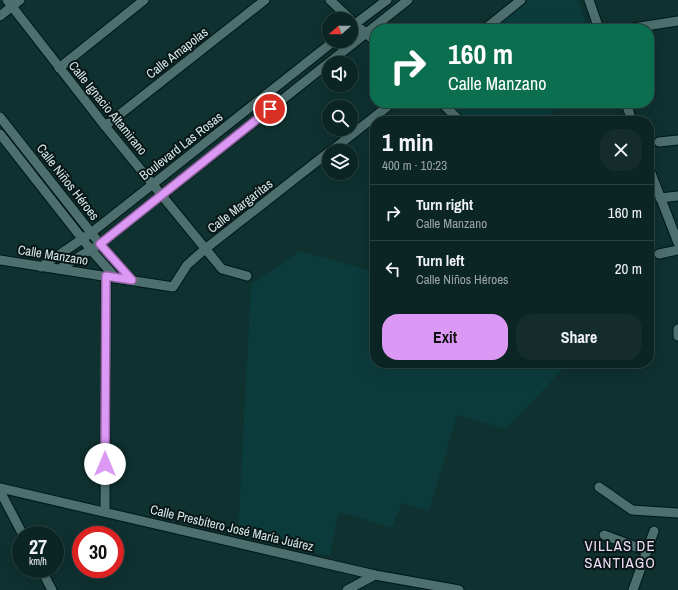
<!DOCTYPE html>
<meta charset="utf-8">
<style>
body{margin:0;font-family:"Archivo Narrow",sans-serif;background:#142d2c;color:#f1f3f6;height:100vh;display:flex;flex-direction:column;font-size:15px;white-space:nowrap}
*{box-sizing:border-box;margin:0}
p{font-size:13px;color:#9aa5a6}
.icon{flex:none;width:22px;height:22px;fill:none;stroke:currentColor;stroke-width:2;stroke-linecap:round;stroke-linejoin:round}
.map{position:relative;flex:1;overflow:hidden}
.drawer{position:absolute;left:370px;top:116px;width:284px;height:252px;display:flex;flex-direction:column;background:#0b2524;border-radius:16px;box-shadow:0 4px 16px #0002,0 0 0 1px #2b4241}
.drawer>*{flex:none}
.guide{position:absolute;left:370px;top:24px;width:284px;height:84px;border-radius:16px;box-shadow:0 4px 16px #0002,0 0 0 1px #2b4241;background:#0b6e4f;color:#fff;overflow:hidden}
.needle{width:26px;rotate:249deg}
.fabs{position:absolute;left:322px;top:12px;display:grid;gap:8px}
.fabs a{display:grid;place-items:center;width:36px;height:36px;border-radius:50%;background:#0b2524;box-shadow:0 4px 16px #0002,0 0 0 1px #2b4241;font-size:20px}
.speed{position:absolute;left:12px;top:526px;display:flex;gap:8px;font-size:20px;font-weight:700;text-align:center}
.speed>*{display:grid;place-content:center;width:52px;height:52px;border-radius:50%;background:#0b2524;box-shadow:0 4px 16px #0002,0 0 0 1px #2b4241;line-height:1}
.speed small{font-size:10px;font-weight:400}
.speed .limit{border:6px solid #d22;background:#fff;color:#111}
.pin{position:absolute;display:grid;place-items:center;width:34px;height:34px;color:#fff;margin:-17px;border:2px solid #fff;border-radius:50%;box-shadow:0 1px 4px #0007}
.me{position:absolute;width:44px;margin:-22px;rotate:0deg;stroke-linejoin:round;filter:drop-shadow(0 0 3px #0008)}
.turn{display:flex;align-items:center;gap:14px;height:84px;padding:0 12px;font-size:18px}
.turn .icon{width:52px;height:52px;stroke-width:2.5}
.turn b{display:block;font-size:28px;line-height:34px}
.round{display:grid;place-items:center;flex:none;width:42px;height:42px;border-radius:16px;background:#142d2c}
.summary{display:flex;align-items:center;justify-content:space-between;height:68px;padding:0 12px}
h1{font-size:24px;font-weight:700;line-height:30px}
.action{display:flex;gap:8px;margin-top:auto;padding:8px 12px}
.action a{flex:1;height:46px;border-radius:16px;background:#db99f5;color:#111;font-size:16px;font-weight:700;line-height:46px;text-align:center}
.action a+a{background:#142d2c;color:#f1f3f6}
ul{padding:0;list-style:none}
li{display:flex;align-items:center;gap:12px;height:56px;padding:0 12px;border-top:1px solid #2b4241}
li div{flex:1}
li b{display:block;font-size:15px}
li em{font-style:normal}
.map>svg:first-child{display:block}
</style>
<div class="map">
<svg width="678" height="590" viewBox="0 0 678 590">
<rect width="100%" height="100%" fill="#0f3130"/>
<g fill="#0c3b3b">
<path d="M528,0H578L588,29H493Z"/>
<path d="M449,103H567L555,108L546,121H466Z"/>
<path d="M300,251L375,272V363H558L564,368L506,429L457,415L429,511L402,503L392,527L338,512L330,556L238,535L251,284Z"/>
</g>
<g fill="none" stroke-linecap="round" stroke-linejoin="round">
<defs>
<g id="minor">
<path d="M7,0L105,126L222,269L247,276"/>
<path d="M330,0L350,19"/>
<path d="M589,0L599,29"/>
<path d="M0,16L20,0"/>
<path d="M351,27L387,0"/>
<path d="M361,29L375,41"/>
<path d="M485,29L521,0"/>
<path d="M627,29L678,21"/>
<path d="M59,68L144,0"/>
<path d="M442,103L460,121"/>
<path d="M626,103L632,121"/>
<path d="M0,117L100,244L132,280"/>
<path d="M105,126L265,0"/>
<path d="M0,134L91,250L116,278"/>
<path d="M659,142L678,140"/>
<path d="M331,151L392,103"/>
<path d="M649,168L678,243"/>
<path d="M660,198L678,196"/>
<path d="M659,254L678,250"/>
<path d="M0,260L173,287L187,265L205,249L329,152"/>
<path d="M41,267L91,233L334,41"/>
<path d="M59,269L100,244L408,0"/>
<path d="M678,329V336"/>
<path d="M599,487L632,510L678,513"/>
<path d="M0,488L375,575L459,590"/>
<path d="M0,491L23,535"/>
<path d="M105,511L106,276"/>
<path d="M604,535L647,551"/>
<path d="M41,569L52,590"/>
<path d="M347,590L375,575"/>
<path d="M633,590L654,531"/>
</g>
</defs>
<use href="#minor" stroke="#011717" stroke-width="11"/>
<use href="#minor" stroke="#4d6f6e" stroke-width="9"/>
</g>
<g fill="none" stroke-linecap="round" stroke-linejoin="round">
<defs>
<path id="route" d="M105,464L106,276L132,280L100,244L270,109"/>
</defs>
<use href="#route" stroke="#8e639f" stroke-width="10"/>
<use href="#route" stroke="#db99f5" stroke-width="7"/>
</g>
<g text-anchor="middle" dominant-baseline="central" stroke-width="4" stroke-linejoin="round" paint-order="stroke">
<g font-size="13" fill="#d5e7e7" stroke="#081616">
<text transform="translate(177 53) rotate(-38)">Calle Amapolas</text>
<text transform="translate(108 108) rotate(51)">Calle Ignacio Altamirano</text>
<text transform="translate(181 146) rotate(-38)">Boulevard Las Rosas</text>
<text transform="translate(68 182) rotate(52)">Calle Niños Héroes</text>
<text transform="translate(240 206) rotate(-38)">Calle Margaritas</text>
<text transform="translate(53 255) rotate(9)">Calle Manzano</text>
<text transform="translate(232 528) rotate(13)">Calle Presbítero José María Juárez</text>
</g>
<g font-size="15" letter-spacing="1" fill="#eedcf6" stroke="#081616">
<text x="620" y="545">VILLAS DE<tspan x="620" dy="17">SANTIAGO</tspan></text>
</g>
</g>
</svg>
<div class="fabs">
<a><svg class="needle" viewBox="-14 -14 28 28"><path d="M0-13l5 13h-10z" fill="#e53935"/><path d="M0 13l5-13h-10z" fill="#9aa5a6"/></svg></a>
<a><svg class="icon" aria-label="sound" viewBox="0 0 24 24"><path d="M4 9h4l5-4v14l-5-4H4zM17 9q2 3 0 6"/></svg></a>
<a><svg class="icon" aria-label="search" viewBox="0 0 24 24"><circle cx="10" cy="10" r="6"/><path d="M15 15l6 6"/></svg></a>
<a><svg class="icon" aria-label="layers" viewBox="0 0 24 24"><path d="M12 4l9 5-9 5-9-5zM3 14l9 5 9-5"/></svg></a>
</div>
<div class="speed"><div>27<small>km/h</small></div><div class="limit">30</div></div>
<div class="pin" style="left:270px;top:109px;background:#d93025"><svg class="icon" aria-label="arrive" viewBox="0 0 24 24"><path d="M6 21V4h12l-3 4 3 4H6"/></svg></div>
<svg class="me" style="left:105px;top:464px" viewBox="-20 -20 40 40"><circle r="19" fill="#fff"/><path d="M0-13L10 11 0 6-10 11z" fill="#db99f5"/></svg>
<div class="guide">
<div class="turn"><svg class="icon" aria-label="right" viewBox="0 0 24 24"><path d="M7 20v-9h11M14 6l5 5-5 5"/></svg><div><b>160 m</b>Calle Manzano</div></div>
</div>
<section class="drawer">
<div class="summary"><div><h1>1 min</h1><p>400 m · 10:23</p></div><a class="round"><svg class="icon" aria-label="close" viewBox="0 0 24 24"><path d="M6 6l12 12M18 6L6 18"/></svg></a></div>
<ul>
<li><svg class="icon" aria-label="right" viewBox="0 0 24 24"><path d="M7 20v-9h11M14 6l5 5-5 5"/></svg><div><b>Turn right</b><p>Calle Manzano</p></div><em>160 m</em></li>
<li><svg class="icon" aria-label="left" viewBox="0 0 24 24"><path d="M17 20v-9H6M10 6l-5 5 5 5"/></svg><div><b>Turn left</b><p>Calle Niños Héroes</p></div><em>20 m</em></li>
</ul>
<div class="action"><a>Exit</a><a>Share</a></div>
</section>
</div>
